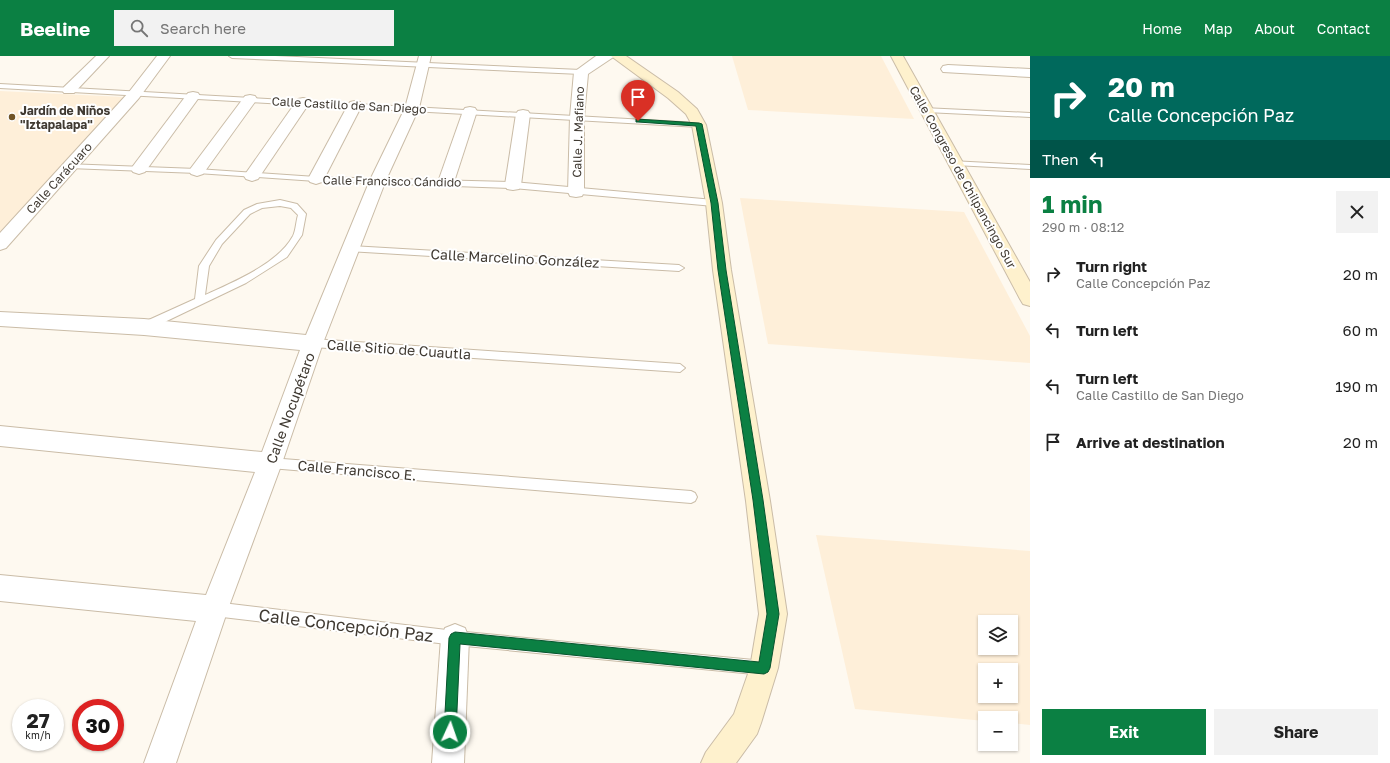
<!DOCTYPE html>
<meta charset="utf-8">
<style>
body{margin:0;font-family:"Golos Text",sans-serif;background:#f2f2f2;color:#222;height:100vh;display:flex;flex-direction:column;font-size:15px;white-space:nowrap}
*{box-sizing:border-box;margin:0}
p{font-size:13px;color:#767676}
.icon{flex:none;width:22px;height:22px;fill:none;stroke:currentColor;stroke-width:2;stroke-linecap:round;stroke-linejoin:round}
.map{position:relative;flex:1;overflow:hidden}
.drawer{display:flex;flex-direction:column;background:#fff;width:360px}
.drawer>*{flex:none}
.guide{background:#00695c;color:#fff;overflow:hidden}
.fabs{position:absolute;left:978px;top:559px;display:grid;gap:8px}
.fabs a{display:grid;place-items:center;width:40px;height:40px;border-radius:0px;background:#fff;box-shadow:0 1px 3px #0004;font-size:20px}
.speed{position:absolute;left:12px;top:643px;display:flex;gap:8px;font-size:20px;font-weight:700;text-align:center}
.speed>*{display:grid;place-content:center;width:52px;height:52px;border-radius:50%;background:#fff;box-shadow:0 1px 3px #0004;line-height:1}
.speed small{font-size:10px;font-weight:400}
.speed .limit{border:6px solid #d22;background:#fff;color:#111}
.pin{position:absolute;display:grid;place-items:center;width:34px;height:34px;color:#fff;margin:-41px -17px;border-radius:50% 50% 50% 0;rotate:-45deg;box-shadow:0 0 4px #0007}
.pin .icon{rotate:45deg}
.me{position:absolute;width:44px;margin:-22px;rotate:3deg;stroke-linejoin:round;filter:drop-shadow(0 0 3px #0008)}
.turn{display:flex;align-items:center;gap:14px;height:84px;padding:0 12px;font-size:18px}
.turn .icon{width:52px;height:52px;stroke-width:2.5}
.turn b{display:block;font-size:28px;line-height:34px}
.then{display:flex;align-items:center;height:38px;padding:0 12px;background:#0003;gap:8px;font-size:15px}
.round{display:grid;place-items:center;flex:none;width:42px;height:42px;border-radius:0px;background:#f2f2f2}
.headline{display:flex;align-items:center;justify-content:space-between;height:68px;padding:0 12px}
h1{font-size:24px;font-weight:700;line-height:30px;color:#0b8043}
.action{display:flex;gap:8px;margin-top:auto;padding:8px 12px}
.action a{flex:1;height:46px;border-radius:0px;background:#0b8043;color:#fff;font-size:16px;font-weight:700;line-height:46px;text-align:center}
.action a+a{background:#f2f2f2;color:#222}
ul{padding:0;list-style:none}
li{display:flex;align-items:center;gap:12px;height:56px;padding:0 12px}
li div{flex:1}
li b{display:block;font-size:15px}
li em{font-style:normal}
header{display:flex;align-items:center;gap:24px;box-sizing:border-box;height:56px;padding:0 20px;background:#0b8043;color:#fff}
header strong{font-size:19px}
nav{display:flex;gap:22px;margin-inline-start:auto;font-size:14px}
.search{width:280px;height:36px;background:#f2f2f2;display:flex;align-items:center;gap:10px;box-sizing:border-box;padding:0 14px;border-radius:0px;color:#767676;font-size:15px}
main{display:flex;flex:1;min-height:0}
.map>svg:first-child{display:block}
</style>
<header>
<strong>Beeline</strong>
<div class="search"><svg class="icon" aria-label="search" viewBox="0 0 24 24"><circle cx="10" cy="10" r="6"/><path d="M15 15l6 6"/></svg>Search here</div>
<nav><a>Home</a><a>Map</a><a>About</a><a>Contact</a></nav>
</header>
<main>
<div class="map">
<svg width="1030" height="707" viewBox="0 0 1030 707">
<rect width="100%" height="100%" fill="#fef9f0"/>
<g fill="#feefd9" fill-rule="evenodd">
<path d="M732,0H881L914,63L748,54Z"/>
<path d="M0,35L124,41L0,178Z"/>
<path d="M740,142L964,156L1030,280V307L768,288Z"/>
<path d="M816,479L1030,495V669L1011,667V662H985V665L855,653ZM985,566H1011V592H985ZM985,614H1011V640H985Z"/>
</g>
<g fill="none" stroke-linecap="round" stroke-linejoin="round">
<defs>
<g id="lane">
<path d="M229,0H275L581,14L584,16L581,18L232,2Z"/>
<path d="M0,28L699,67L703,69L699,71L0,32Z"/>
<path d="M923,52L1030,57V61L926,56L922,54Z"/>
<path d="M951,105L1030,109V113L954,109L950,107Z"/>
<path d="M66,108L197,113L316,121L513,126L714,144L718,147L714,150L513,132L316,125L197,117L69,112H66Z"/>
<path d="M280,144L297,148L306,158L302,179L287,201L246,227L150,273H142L141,270L142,267L195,243L199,210L216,184L244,154L257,148ZM280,150L291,152L298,159C296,165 296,174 293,180C278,208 233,226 205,239L209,210L222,188L250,158L262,152Z"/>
<path d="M351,190L679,209L684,212L679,215L348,195L347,193Z"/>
<path d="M313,283L680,308L685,312L680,316L313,291L308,287Z"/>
<path d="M270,402L691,435L695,437L697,441L695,445L691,447L270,412L266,411L264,407L266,403Z"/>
<path d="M214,546L455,575L764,605L769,607L771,612L769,617L764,619L455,589L214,560L209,558L207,553L209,548Z"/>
</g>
<g id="street">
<path d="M96,0H109L74,37H64L62,34L64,31Z"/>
<path d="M157,0H170L139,42L6,192L0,194V177L129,36Z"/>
<path d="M419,0H431L419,52L386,124L323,287L282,407L228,553L176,707H144L196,565L0,545V519L206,539L255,416L0,390V370L262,396L300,294L144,279L0,270V256L144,263L306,279L370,124L405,52Z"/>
<path d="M596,0H615L588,18L584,61V136L582,140L576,141L570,140L568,136L570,61L574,16Z"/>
<path d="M948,9L1030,13V21L943,16L941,13L943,10Z"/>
<path d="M193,36L198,37L200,40L145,116L139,118L133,116L131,113L133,110L188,37Z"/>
<path d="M250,39L255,40L257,43L203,118L197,120L191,118L189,115L191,112L245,40Z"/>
<path d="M303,42L308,43L310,46L258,123L252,125L246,123L244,120L246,117L298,43Z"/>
<path d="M355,45L360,46L362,49L324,123L322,126L316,128L310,126L308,123L348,49L350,46Z"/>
<path d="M470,51L475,52L477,55L454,126L452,130L446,131L440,130L438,126L463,55L465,52Z"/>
<path d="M523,54L528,55L530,58L521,129L519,133L513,134L507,133L505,129L516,58L518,55Z"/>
<path d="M455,568L465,572L469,582L464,707H432L441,582L445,572Z"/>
</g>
<g id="secondary">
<path d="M611,0H626L678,36L697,53L706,69L722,147L731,214L770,445L787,558L778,612L761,667L757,678L736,707H701L706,696L734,658L750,612L759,558L746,445L713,214L706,147L692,69L686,58L668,42Z"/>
<path d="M891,0H903L1030,226V250L1023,248L1020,243Z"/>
</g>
</defs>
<use href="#lane" stroke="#cabca7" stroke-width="2"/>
<use href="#street" stroke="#cabca7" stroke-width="2"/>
<use href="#secondary" stroke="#cabca7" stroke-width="2"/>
<use href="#lane" fill="#fff" fill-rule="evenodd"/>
<use href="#street" fill="#fff" fill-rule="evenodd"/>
<use href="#secondary" fill="#fef1cd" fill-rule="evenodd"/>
</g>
<path fill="#0b8043" stroke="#07532c" d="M636,63L699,67L702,68L718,147L726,214L763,444L779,558L770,612L768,616L764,618L460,588L456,676L454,680L450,682L445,680L444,676L449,582L451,578L455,576L759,606L767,558L753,444L718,214L711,147L696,70L638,66H636Z"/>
<circle fill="#705427" stroke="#fff" stroke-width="1.5" cx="12" cy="61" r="4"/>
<g text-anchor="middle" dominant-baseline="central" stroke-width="4" stroke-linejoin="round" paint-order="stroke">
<g font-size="12" fill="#403a32" stroke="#fff">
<text transform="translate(349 49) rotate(3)">Calle Castillo de San Diego</text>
<text transform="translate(578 76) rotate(-88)">Calle J. Mafiano</text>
<text transform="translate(963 121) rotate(61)">Calle Congreso de Chilpancingo Sur</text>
<text transform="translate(59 122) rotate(-48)">Calle Carácuaro</text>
<text transform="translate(392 125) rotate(1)">Calle Francisco Cándido</text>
</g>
<g font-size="12" font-weight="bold" fill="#403a32" stroke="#fff" text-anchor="start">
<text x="20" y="54">Jardín de Niños<tspan x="20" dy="14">"Iztapalapa"</tspan></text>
</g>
<g font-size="14" fill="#403a32" stroke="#fff">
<text transform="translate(515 202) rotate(3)">Calle Marcelino González</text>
<text transform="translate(399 293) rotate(4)">Calle Sitio de Cuautla</text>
<text transform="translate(290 352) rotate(-70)">Calle Nocupétaro</text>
<text transform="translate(357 414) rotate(5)">Calle Francisco E.</text>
</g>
<g font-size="17" fill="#403a32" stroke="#fff">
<text transform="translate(346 569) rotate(7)">Calle Concepción Paz</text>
</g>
</g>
</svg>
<div class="fabs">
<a><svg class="icon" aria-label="layers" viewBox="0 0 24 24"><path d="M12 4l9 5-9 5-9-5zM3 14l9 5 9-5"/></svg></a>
<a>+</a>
<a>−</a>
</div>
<div class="speed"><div>27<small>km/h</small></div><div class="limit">30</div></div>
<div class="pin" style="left:638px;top:65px;background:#d93025"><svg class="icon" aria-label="arrive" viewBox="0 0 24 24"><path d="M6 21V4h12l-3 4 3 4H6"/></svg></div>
<svg class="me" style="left:450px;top:676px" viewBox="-20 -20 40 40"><circle r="17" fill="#0b8043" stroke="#fff" stroke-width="3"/><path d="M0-11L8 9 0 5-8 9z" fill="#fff"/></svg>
</div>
<section class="drawer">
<div class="guide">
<div class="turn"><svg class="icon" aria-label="right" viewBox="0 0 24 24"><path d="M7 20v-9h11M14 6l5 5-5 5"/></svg><div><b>20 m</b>Calle Concepción Paz</div></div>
<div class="then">Then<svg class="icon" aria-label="left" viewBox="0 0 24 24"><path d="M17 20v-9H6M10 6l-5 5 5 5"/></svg></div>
</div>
<div class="headline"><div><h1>1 min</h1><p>290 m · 08:12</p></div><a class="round"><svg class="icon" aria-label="close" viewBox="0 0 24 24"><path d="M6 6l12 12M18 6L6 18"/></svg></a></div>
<ul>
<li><svg class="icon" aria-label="right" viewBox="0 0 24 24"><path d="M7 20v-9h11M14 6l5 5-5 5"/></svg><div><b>Turn right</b><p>Calle Concepción Paz</p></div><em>20 m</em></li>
<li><svg class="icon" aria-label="left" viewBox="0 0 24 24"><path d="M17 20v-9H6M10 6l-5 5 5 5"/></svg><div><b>Turn left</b></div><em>60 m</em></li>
<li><svg class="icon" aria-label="left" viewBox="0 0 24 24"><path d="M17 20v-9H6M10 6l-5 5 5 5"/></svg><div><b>Turn left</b><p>Calle Castillo de San Diego</p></div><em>190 m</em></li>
<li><svg class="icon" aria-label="arrive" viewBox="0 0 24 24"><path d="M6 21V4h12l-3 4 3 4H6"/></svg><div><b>Arrive at destination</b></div><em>20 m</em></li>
</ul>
<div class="action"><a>Exit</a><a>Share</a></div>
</section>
</main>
